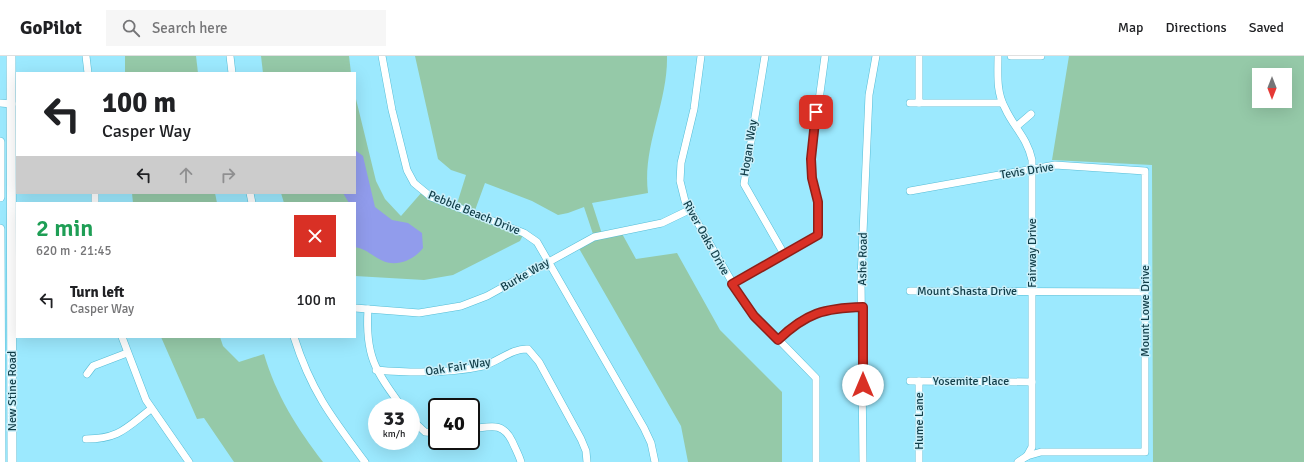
<!DOCTYPE html>
<meta charset="utf-8">
<style>
body{margin:0;font-family:Signika,sans-serif;background:#f6f6f6;color:#202124;height:100vh;display:flex;flex-direction:column;font-size:15px;white-space:nowrap}
*{box-sizing:border-box;margin:0}
p{font-size:13px;color:#757577}
.icon{flex:none;width:22px;height:22px;fill:none;stroke:currentColor;stroke-width:2;stroke-linecap:round;stroke-linejoin:round}
.map{position:relative;flex:1;overflow:hidden}
.details{position:absolute;left:16px;top:146px;width:340px;height:136px;display:flex;flex-direction:column;background:#fff;border-radius:0px;box-shadow:0 4px 16px #0002}
.details>*{flex:none}
.guide{position:absolute;left:16px;top:16px;width:340px;height:122px;border-radius:0px;box-shadow:0 4px 16px #0002;background:#fff;color:#202124;overflow:hidden}
.needle{width:26px;rotate:180deg}
.controls{position:absolute;left:1252px;top:12px;display:grid;gap:8px}
.controls a{display:grid;place-items:center;width:40px;height:40px;border-radius:0px;background:#fff;box-shadow:0 4px 16px #0002;font-size:20px}
.speed{position:absolute;left:368px;top:342px;display:flex;gap:8px;font-size:20px;font-weight:700;text-align:center}
.speed>*{display:grid;place-content:center;width:52px;height:52px;border-radius:50%;background:#fff;box-shadow:0 4px 16px #0002;line-height:1}
.speed small{font-size:10px;font-weight:400}
.speed .limit{border:2px solid #111;border-radius:6px;background:#fff;color:#111}
.pin{position:absolute;display:grid;place-items:center;width:34px;height:34px;color:#fff;margin:-17px;border-radius:8px;box-shadow:0 2px 6px #0006}
.me{position:absolute;width:44px;margin:-22px;rotate:0deg;stroke-linejoin:round;filter:drop-shadow(0 0 3px #0008)}
.turn{display:flex;align-items:center;gap:14px;height:84px;padding:0 20px;font-size:18px}
.turn .icon{width:52px;height:52px;stroke-width:2.5}
.turn b{display:block;font-size:28px;line-height:34px}
.lanes{display:flex;align-items:center;height:38px;padding:0 20px;background:#0003;justify-content:center;gap:20px;direction:ltr}
.lanes .off{opacity:.35}
.round{display:grid;place-items:center;flex:none;width:42px;height:42px;border-radius:0px;background:#f6f6f6}
.headline{display:flex;align-items:center;justify-content:space-between;height:68px;padding:0 20px}
h1{font-size:24px;font-weight:600;line-height:30px;color:#1e9e55}
ul{padding:0;list-style:none}
li{display:flex;align-items:center;gap:12px;height:60px;padding:0 20px}
li div{flex:1}
li b{display:block;font-size:15px}
li em{font-style:normal}
header{display:flex;align-items:center;gap:24px;box-sizing:border-box;height:56px;padding:0 20px;background:#fff;border-bottom:1px solid #e0e0e0}
header strong{font-size:19px}
nav{display:flex;gap:22px;margin-inline-start:auto;font-size:14px}
.search{width:280px;height:36px;background:#f6f6f6;display:flex;align-items:center;gap:10px;box-sizing:border-box;padding:0 14px;border-radius:0px;color:#757577;font-size:15px}
.map>svg:first-child{display:block}
</style>
<header>
<strong>GoPilot</strong>
<div class="search"><svg class="icon" aria-label="search" viewBox="0 0 24 24"><circle cx="10" cy="10" r="6"/><path d="M15 15l6 6"/></svg>Search here</div>
<nav><a>Map</a><a>Directions</a><a>Saved</a></nav>
</header>
<div class="map">
<svg width="1304" height="406" viewBox="0 0 1304 406">
<rect width="100%" height="100%" fill="#9ce9fe"/>
<g fill="#95c9a8" fill-rule="evenodd">
<path d="M125,0H196L198,17H125Z"/>
<path d="M261,0H349L351,17H263Z"/>
<path d="M415,0H667C668,47 642,90 648,137L592,147L602,178L620,174L636,203L677,197L720,274L782,336V406H688L681,370L577,189L594,181L584,151L568,157L558,159L532,145L485,127L474,157L524,177L520,185L453,219L424,224L355,220V147H284L281,137H355V39L376,125L385,143L399,158L401,160L422,136L456,151L466,119L451,114L438,103Z"/>
<path d="M1069,0H1304V406H1153L1152,109L1052,104ZM1259,19H1285V45H1259Z"/>
<path d="M132,137H215L217,147H133Z"/>
<path d="M161,281H220L223,290L239,306L264,298C276,339 297,372 323,406H234L204,362L197,363Z"/>
</g>
<path fill="#919cec" d="M355,94L363,100L375,151L392,164L408,167L422,177L423,192C414,204 396,212 381,204C371,199 366,193 355,191V147H349L343,137H355Z"/>
<g fill="none" stroke-linecap="round" stroke-linejoin="round">
<defs>
<g id="minor">
<path d="M86,0L88,17"/>
<path d="M230,0L232,17"/>
<path d="M382,0L392,54L407,114L414,127L431,141L524,177L537,186L644,372L651,387L655,406"/>
<path d="M701,0L694,53L681,107L680,125L685,145L746,250L816,322V406"/>
<path d="M765,0L744,128L784,198"/>
<path d="M919,0V47"/>
<path d="M998,0C998,18 996,36 1005,52C1014,72 1027,81 1032,104V391L1027,400"/>
<path d="M1011,0H1041"/>
<path d="M0,47L12,48"/>
<path d="M910,47H1002"/>
<path d="M1017,70L1031,58"/>
<path d="M910,135L1055,109L1145,115V396H1041L1027,400L1018,406"/>
<path d="M95,137V147"/>
<path d="M250,137L252,147"/>
<path d="M732,228L818,179V146L812,122L811,103L825,0"/>
<path d="M910,235L1145,236"/>
<path d="M355,252L419,257L461,250L487,240L594,181L662,167L689,154"/>
<path d="M368,253C365,299 375,315 402,351"/>
<path d="M122,281L146,344L189,406"/>
<path d="M294,281C311,335 332,362 365,406"/>
<path d="M778,284C806,257 824,252 863,251"/>
<path d="M376,314C411,317 448,318 483,310C498,306 512,292 528,293L539,306L581,383L586,395L587,406"/>
<path d="M87,318L93,310L127,297"/>
<path d="M910,325L1032,326"/>
<path d="M411,363L425,376L437,377"/>
<path d="M471,373C490,371 502,365 512,385C515,392 519,399 521,406"/>
<path d="M86,383C119,383 126,372 151,353"/>
<path d="M863,406L861,223L869,39L876,0"/>
<path d="M919,406V325"/>
</g>
<g id="major">
<path d="M11,0L12,406"/>
<path d="M0,86V141"/>
<path d="M0,173L1,406"/>
</g>
</defs>
<use href="#minor" stroke="#56bdd6" stroke-width="8"/>
<use href="#major" stroke="#56bdd6" stroke-width="10"/>
<use href="#minor" stroke="#fff" stroke-width="7"/>
<use href="#major" stroke="#fff" stroke-width="9"/>
</g>
<g fill="none" stroke-linecap="round" stroke-linejoin="round">
<defs>
<path id="route" d="M816,56L811,103L812,122L818,146V179L732,228L754,260L778,284C806,257 824,252 863,251V329"/>
</defs>
<use href="#route" stroke="#8d1f18" stroke-width="10"/>
<use href="#route" stroke="#d93025" stroke-width="7"/>
</g>
<g text-anchor="middle" dominant-baseline="central" stroke-width="3" stroke-linejoin="round" paint-order="stroke">
<g font-size="12" fill="#113d48" stroke="#cbf0fa">
<text transform="translate(749 92) rotate(-81)">Hogan Way</text>
<text transform="translate(1027 115) rotate(-9)">Tevis Drive</text>
<text transform="translate(474 157) rotate(22)">Pebble Beach Drive</text>
<text transform="translate(706 182) rotate(61)">River Oaks Drive</text>
<text transform="translate(1032 197) rotate(-90)">Fairway Drive</text>
<text transform="translate(863 203) rotate(-89)">Ashe Road</text>
<text transform="translate(525 219) rotate(-30)">Burke Way</text>
<text x="967" y="235">Mount Shasta Drive</text>
<text transform="translate(1145 255) rotate(-90)">Mount Lowe Drive</text>
<text transform="translate(458 311) rotate(-9)">Oak Fair Way</text>
<text x="971" y="325">Yosemite Place</text>
<text transform="translate(12 335) rotate(-90)">New Stine Road</text>
<text transform="translate(919 365) rotate(-90)">Hume Lane</text>
</g>
</g>
</svg>
<div class="controls">
<a><svg class="needle" viewBox="-14 -14 28 28"><path d="M0-13l5 13h-10z" fill="#e53935"/><path d="M0 13l5-13h-10z" fill="#757577"/></svg></a>
</div>
<div class="speed"><div>33<small>km/h</small></div><div class="limit">40</div></div>
<div class="pin" style="left:816px;top:56px;background:#d93025"><svg class="icon" aria-label="arrive" viewBox="0 0 24 24"><path d="M6 21V4h12l-3 4 3 4H6"/></svg></div>
<svg class="me" style="left:863px;top:329px" viewBox="-20 -20 40 40"><circle r="19" fill="#fff"/><path d="M0-13L10 11 0 6-10 11z" fill="#d93025"/></svg>
<div class="guide">
<div class="turn"><svg class="icon" aria-label="left" viewBox="0 0 24 24"><path d="M17 20v-9H6M10 6l-5 5 5 5"/></svg><div><b>100 m</b>Casper Way</div></div>
<div class="lanes"><svg class="icon" aria-label="left" viewBox="0 0 24 24"><path d="M17 20v-9H6M10 6l-5 5 5 5"/></svg><svg class="icon off" aria-label="ahead" viewBox="0 0 24 24"><path d="M12 20V5M6 11l6-6 6 6"/></svg><svg class="icon off" aria-label="right" viewBox="0 0 24 24"><path d="M7 20v-9h11M14 6l5 5-5 5"/></svg></div>
</div>
<section class="details">
<div class="headline"><div><h1>2 min</h1><p>620 m · 21:45</p></div><a class="round" style="background:#d93025;color:#fff"><svg class="icon" aria-label="close" viewBox="0 0 24 24"><path d="M6 6l12 12M18 6L6 18"/></svg></a></div>
<ul>
<li><svg class="icon" aria-label="left" viewBox="0 0 24 24"><path d="M17 20v-9H6M10 6l-5 5 5 5"/></svg><div><b>Turn left</b><p>Casper Way</p></div><em>100 m</em></li>
</ul>
</section>
</div>
